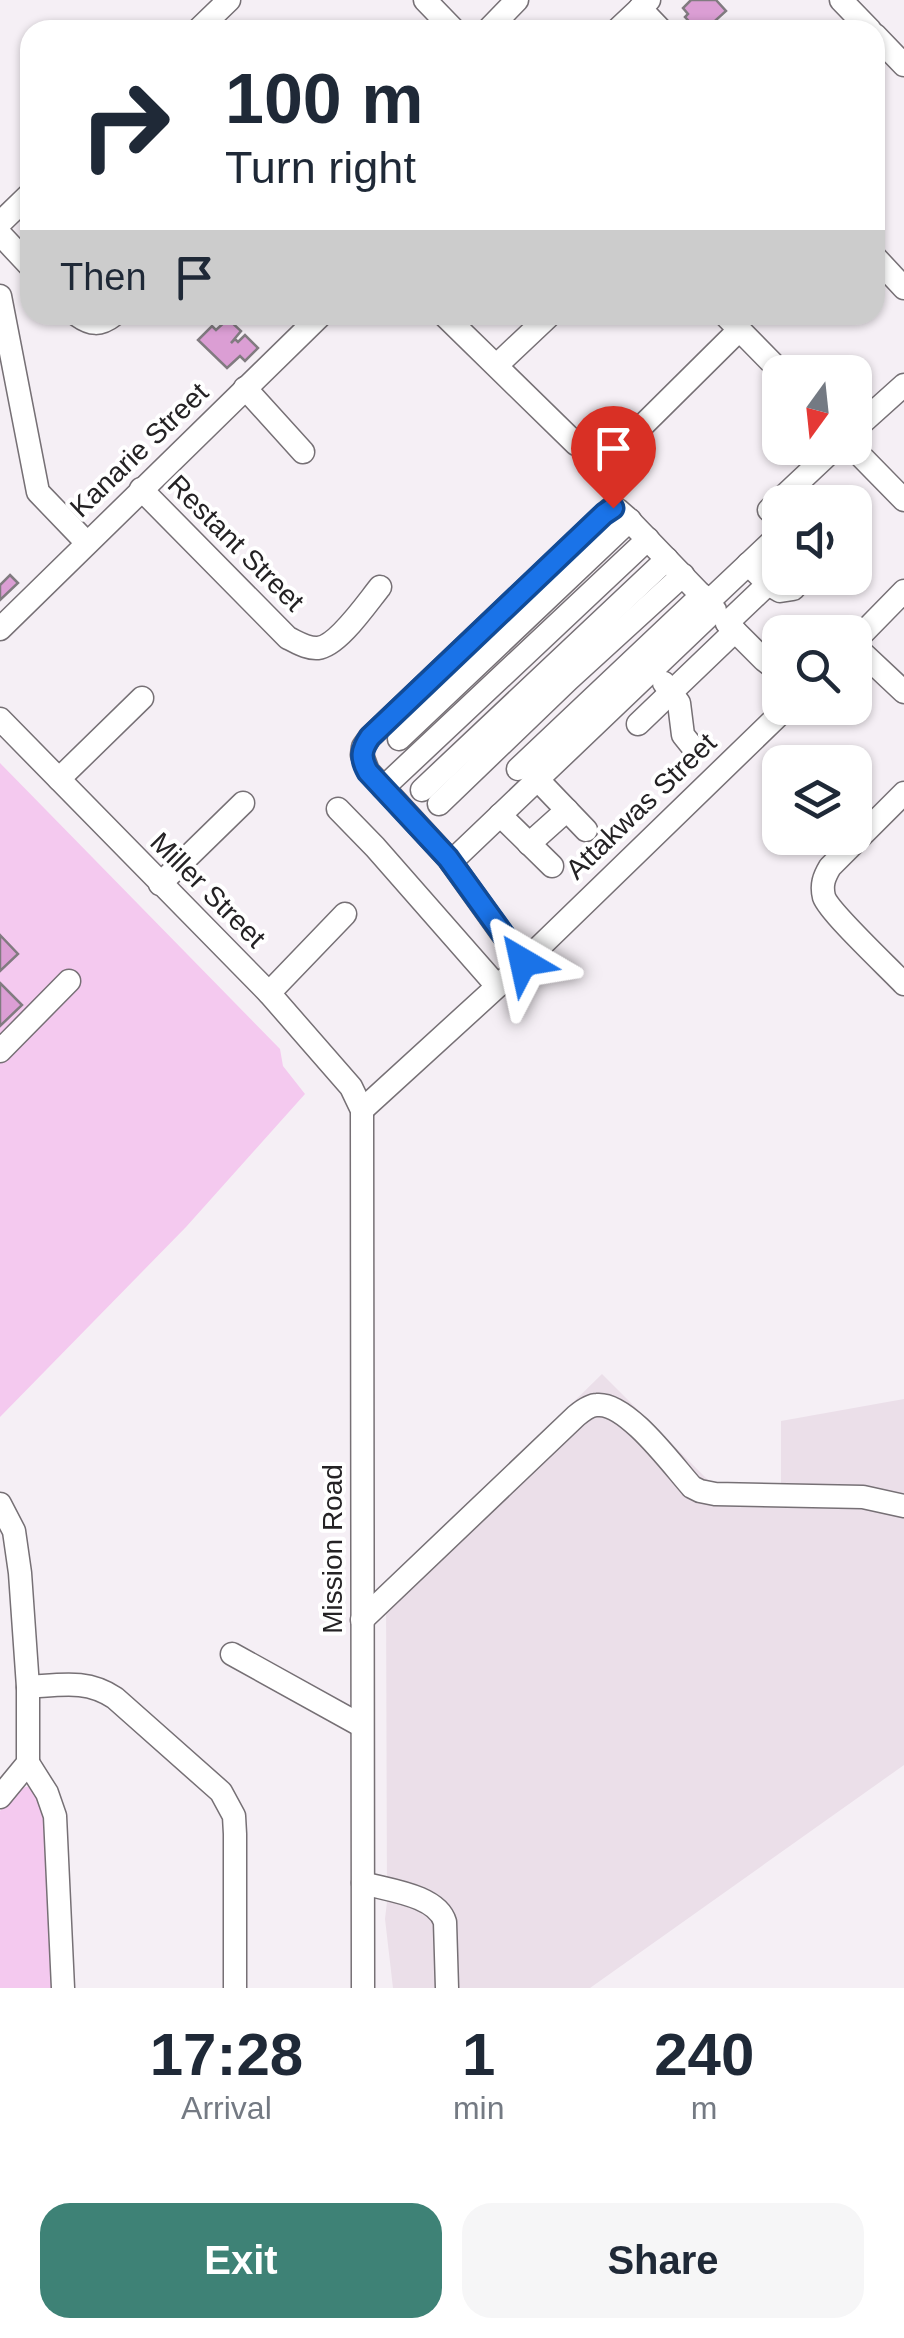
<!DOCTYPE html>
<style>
body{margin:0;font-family:Arial,sans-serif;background:#f6f6f7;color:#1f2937;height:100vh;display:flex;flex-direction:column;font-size:38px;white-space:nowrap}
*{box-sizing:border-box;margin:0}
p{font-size:32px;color:#747a83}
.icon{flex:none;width:55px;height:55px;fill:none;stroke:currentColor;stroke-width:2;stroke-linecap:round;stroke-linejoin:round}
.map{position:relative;height:1988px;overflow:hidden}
.details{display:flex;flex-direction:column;background:#fff;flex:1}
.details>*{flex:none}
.hud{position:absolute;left:20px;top:20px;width:865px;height:305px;border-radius:30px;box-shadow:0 2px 8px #0004;background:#fff;color:#1f2937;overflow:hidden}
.needle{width:65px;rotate:195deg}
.buttons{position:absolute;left:762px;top:355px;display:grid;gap:20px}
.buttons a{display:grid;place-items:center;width:110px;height:110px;border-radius:20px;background:#fff;box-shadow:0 2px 8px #0004;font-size:50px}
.pin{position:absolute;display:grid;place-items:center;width:85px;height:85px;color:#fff;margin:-102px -42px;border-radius:50% 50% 50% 0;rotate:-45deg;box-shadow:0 0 10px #0007}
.pin .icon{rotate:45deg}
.me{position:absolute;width:110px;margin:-55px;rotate:324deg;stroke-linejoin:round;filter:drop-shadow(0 0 8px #0008)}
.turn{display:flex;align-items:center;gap:35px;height:210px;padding:0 40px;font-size:45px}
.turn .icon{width:130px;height:130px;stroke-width:2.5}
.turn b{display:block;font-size:70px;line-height:85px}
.then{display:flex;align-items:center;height:95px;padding:0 40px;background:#0003;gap:20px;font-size:38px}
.eta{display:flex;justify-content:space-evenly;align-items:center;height:170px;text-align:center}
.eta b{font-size:60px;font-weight:700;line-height:70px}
.action{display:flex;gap:20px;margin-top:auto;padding:20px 40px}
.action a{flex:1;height:115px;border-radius:30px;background:#3e8276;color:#fff;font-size:40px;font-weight:700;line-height:115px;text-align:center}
.action a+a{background:#f6f6f7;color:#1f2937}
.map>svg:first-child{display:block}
</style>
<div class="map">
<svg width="904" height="1988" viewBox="0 0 904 1988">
<rect width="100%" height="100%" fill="#f5eff5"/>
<path fill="#ebdfe9" d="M602,1374L714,1486H781V1421L904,1399V1765L590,1988H393L385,1919L387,1902L386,1586Z"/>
<g fill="#f4c9ef">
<path d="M0,763L280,1049L283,1066L305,1094L186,1227L0,1417Z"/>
<path d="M29,1786L33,1788L44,1807L56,1988H0V1811L19,1789Z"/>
</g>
<g fill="#db9ed4" stroke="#817b80" stroke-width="2.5">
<path d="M691,0H716L726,11L705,30H697L685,17L688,14L683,8Z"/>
<path d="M228,319L241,331L231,343L235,339L238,342L245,335L258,348L245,361L240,356L227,368L198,340L212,326L216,330Z"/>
<path d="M10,575L18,583L0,600V585Z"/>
<path d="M0,935L18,954L0,971Z"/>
<path d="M0,983L22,1005L0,1026Z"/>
</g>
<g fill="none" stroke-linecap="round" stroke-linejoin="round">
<defs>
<g id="minor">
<path d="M425,0L454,30"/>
<path d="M841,0L870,30"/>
<path d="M640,8L661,30"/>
<path d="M198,30L229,0"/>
<path d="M488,30L517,0"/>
<path d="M617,30L649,0"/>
<path d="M875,35L904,65"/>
<path d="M0,223L30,194"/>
<path d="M0,234L30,266"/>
<path d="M875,257L904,288"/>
<path d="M0,296L38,492L87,543"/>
<path d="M77,315C91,325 100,326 114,315"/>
<path d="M444,315L576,444C596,454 611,451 629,439L739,330"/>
<path d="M725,315L781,372"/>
<path d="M497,365L550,315"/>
<path d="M245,388L303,452"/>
<path d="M855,429L904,385"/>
<path d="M853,448L904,500"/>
<path d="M141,489L288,638C297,642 307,649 318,648C338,646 367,603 380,587"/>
<path d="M769,510L835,448"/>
<path d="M748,564L768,584L780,591L793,589L803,578"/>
<path d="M727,623L764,660L776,669"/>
<path d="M727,623L768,584"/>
<path d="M0,629L321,315"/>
<path d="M855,641L904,591"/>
<path d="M855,646L904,692"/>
<path d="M664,683L679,703L683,735L695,750"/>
<path d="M0,719L269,993L351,1087L362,1110L363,1988"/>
<path d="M638,724L735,631"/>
<path d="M399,739L630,520"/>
<path d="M518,769L702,595"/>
<path d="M59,779L142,698"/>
<path d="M538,780L586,830"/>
<path d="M383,788L648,539"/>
<path d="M422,790L667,559"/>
<path d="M904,793L830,867C824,877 821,885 824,897C829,912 889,968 904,984"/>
<path d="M439,804L569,679L683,575"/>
<path d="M338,809L375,847L497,986"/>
<path d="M500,815L552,866"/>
<path d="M529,844L567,810"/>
<path d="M451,862L715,610"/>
<path d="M160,884L243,803"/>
<path d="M523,963L448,858L368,771L362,755L363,747L370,737L610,509L618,510L626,517L708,602L780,534"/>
<path d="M269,993L345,914"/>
<path d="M0,1051L69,981"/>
<path d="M362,1110L523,963L786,708"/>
<path d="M0,1504L14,1531L20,1573L28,1687V1763L0,1797"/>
<path d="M362,1620L576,1416C582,1411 590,1405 597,1405C627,1402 673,1466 692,1487L700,1491L715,1494L863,1497L904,1506"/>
<path d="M232,1654L362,1726"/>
<path d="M28,1687C61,1685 87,1679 115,1698L221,1792L234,1816L235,1834V1988"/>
<path d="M28,1763L47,1793L55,1816L63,1988"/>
<path d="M363,1883C387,1890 437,1895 445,1922L447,1988"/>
</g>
</defs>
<use href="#minor" stroke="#767075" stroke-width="25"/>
<use href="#minor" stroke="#fff" stroke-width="22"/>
</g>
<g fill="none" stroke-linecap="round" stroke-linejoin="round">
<defs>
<path id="route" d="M523,962L448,858L368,772C360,758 361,750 370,737L604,514L613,508"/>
</defs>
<use href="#route" stroke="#114b97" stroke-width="25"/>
<use href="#route" stroke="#1a73e8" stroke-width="18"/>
</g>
<g text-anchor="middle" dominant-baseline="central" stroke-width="8" stroke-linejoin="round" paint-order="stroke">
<g font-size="28" fill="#242224" stroke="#fff">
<text transform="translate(139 450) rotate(-44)">Kanarie Street</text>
<text transform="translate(236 543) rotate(45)">Restant Street</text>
<text transform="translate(641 806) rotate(-44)">Attakwas Street</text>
<text transform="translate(208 890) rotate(45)">Miller Street</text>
<text transform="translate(332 1549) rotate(-90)">Mission Road</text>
</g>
</g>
</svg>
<div class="buttons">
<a><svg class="needle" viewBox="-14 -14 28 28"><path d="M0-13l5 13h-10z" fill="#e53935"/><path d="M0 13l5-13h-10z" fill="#747a83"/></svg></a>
<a><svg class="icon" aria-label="sound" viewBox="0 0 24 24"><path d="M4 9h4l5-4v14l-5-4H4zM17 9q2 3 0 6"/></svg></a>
<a><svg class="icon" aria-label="search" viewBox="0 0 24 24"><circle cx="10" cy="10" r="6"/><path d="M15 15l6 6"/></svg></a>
<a><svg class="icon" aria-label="layers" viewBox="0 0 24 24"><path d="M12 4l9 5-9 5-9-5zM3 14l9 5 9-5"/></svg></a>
</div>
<div class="pin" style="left:613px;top:508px;background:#d93025"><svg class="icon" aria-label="arrive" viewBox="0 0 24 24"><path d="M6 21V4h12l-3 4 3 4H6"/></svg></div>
<svg class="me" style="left:523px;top:962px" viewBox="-20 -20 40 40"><path d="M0-17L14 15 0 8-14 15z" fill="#1a73e8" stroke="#fff" stroke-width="4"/></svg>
<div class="hud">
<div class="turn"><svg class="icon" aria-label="right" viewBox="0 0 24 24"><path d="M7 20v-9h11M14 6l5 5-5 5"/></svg><div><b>100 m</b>Turn right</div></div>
<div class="then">Then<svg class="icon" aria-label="arrive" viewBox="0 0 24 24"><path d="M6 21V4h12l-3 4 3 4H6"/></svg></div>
</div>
</div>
<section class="details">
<div class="eta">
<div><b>17:28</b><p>Arrival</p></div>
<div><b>1</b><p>min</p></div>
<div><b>240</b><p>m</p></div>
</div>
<div class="action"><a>Exit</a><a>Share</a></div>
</section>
